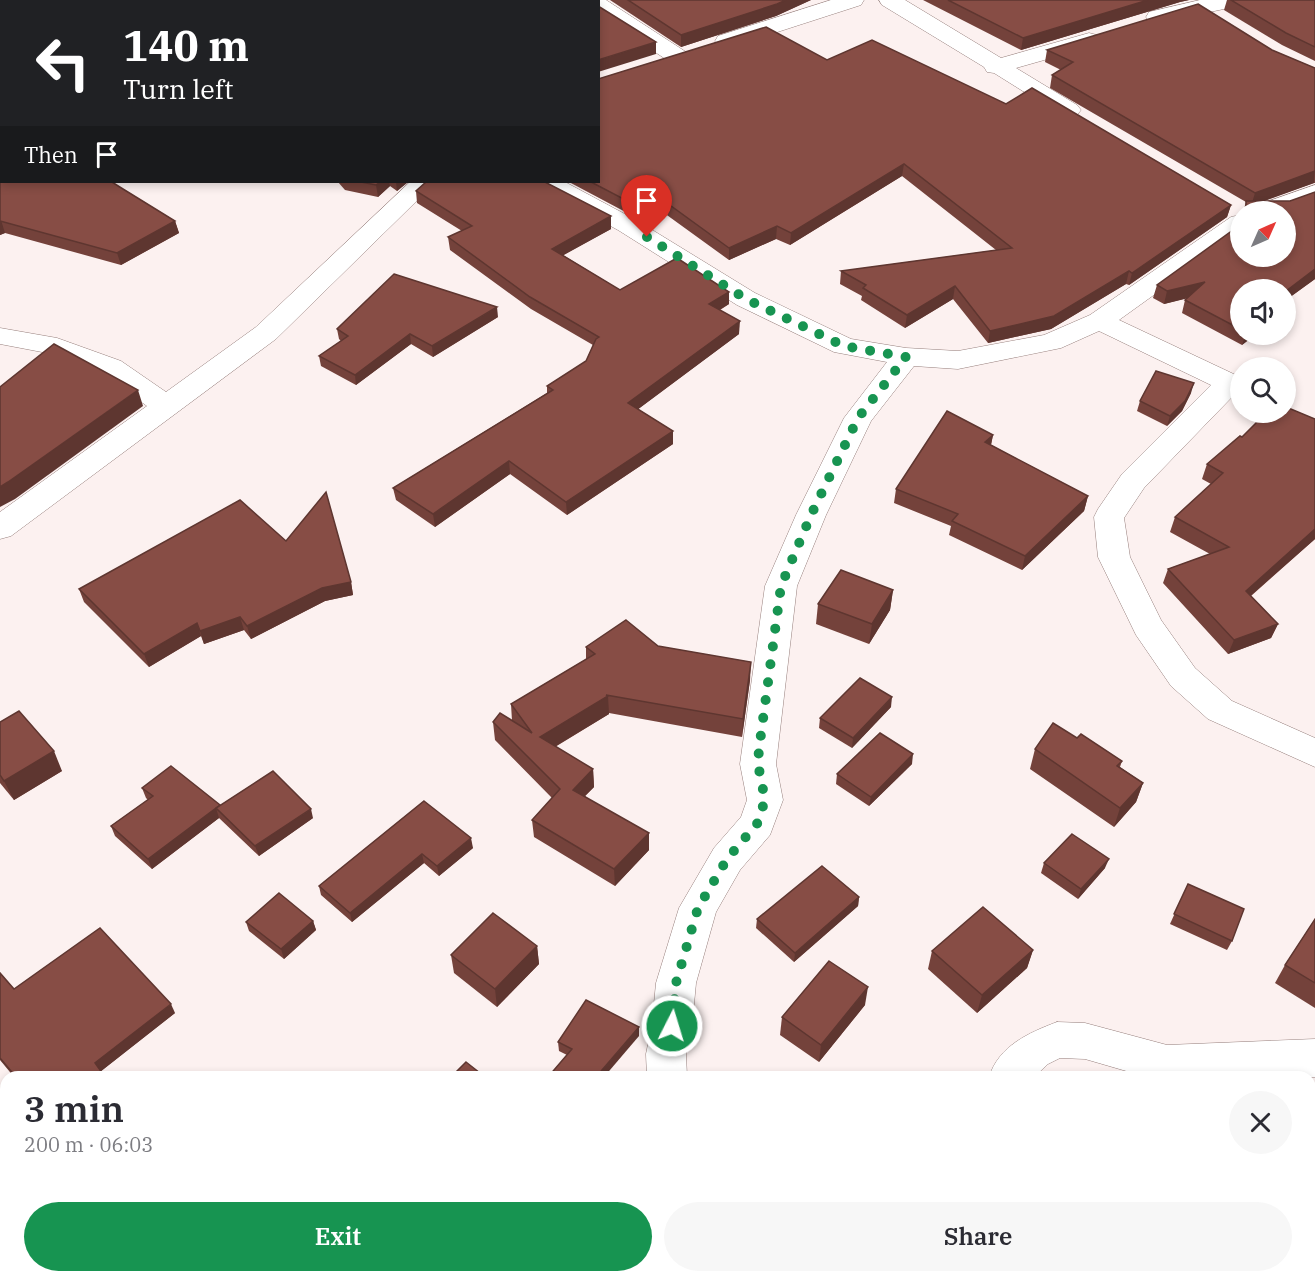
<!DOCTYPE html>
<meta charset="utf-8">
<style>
body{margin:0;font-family:"IBM Plex Serif",serif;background:#f7f7f7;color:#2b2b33;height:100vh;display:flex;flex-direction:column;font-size:22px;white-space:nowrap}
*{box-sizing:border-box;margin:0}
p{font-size:20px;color:#7c7c81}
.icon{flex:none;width:33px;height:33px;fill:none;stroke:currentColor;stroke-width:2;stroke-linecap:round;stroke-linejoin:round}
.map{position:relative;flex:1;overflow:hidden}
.sheet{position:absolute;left:0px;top:1071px;width:1316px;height:212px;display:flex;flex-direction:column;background:#fff;border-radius:18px 18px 0 0;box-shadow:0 3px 9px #0003}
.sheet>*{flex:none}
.banner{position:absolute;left:0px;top:0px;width:600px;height:183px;box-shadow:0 3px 9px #0003;background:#202124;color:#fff;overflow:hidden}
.needle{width:39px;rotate:45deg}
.buttons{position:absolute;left:1230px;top:201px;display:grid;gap:12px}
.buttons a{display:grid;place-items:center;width:66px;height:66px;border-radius:50%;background:#fff;box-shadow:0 3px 9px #0003;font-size:30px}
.pin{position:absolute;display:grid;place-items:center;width:51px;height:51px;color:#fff;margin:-62px -26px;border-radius:50% 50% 50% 0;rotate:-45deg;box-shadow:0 0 6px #0007}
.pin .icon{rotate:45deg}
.me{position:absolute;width:66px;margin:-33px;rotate:5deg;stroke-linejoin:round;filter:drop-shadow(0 0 4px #0008)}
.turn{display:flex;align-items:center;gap:21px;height:126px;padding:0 24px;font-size:27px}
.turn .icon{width:78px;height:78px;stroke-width:2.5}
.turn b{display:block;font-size:42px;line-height:51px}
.then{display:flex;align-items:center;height:57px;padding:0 24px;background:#0003;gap:12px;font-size:22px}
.round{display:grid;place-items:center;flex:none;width:63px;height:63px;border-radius:32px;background:#f7f7f7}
.headline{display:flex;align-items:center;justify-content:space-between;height:102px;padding:0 24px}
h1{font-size:36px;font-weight:600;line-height:45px}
.button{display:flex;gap:12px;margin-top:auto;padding:12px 24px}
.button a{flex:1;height:69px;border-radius:36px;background:#179451;color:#fff;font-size:24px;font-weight:600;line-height:69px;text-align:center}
.button a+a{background:#f7f7f7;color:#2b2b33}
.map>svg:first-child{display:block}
</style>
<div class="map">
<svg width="1315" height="1282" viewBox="0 0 1315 1282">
<rect width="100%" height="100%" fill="#fcf1f0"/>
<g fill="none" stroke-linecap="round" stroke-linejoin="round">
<defs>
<g id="street">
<path d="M590,0H606L686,52L689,57L686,62L678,64L670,62L598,14V2H589Z"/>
<path d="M831,0H864L861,5L734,46L726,48L718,46L715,41L718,36Z"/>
<path d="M879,0H905L1001,58L1089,33L1097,35L1100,40L1097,45L1016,68L1077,105L1081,110L1077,115L1069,117L1061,115L994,73L987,72L984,67L882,5Z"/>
<path d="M1200,0H1246L1243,5L1157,23L1149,22L1146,17L1149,12Z"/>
<path d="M410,182H436L276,339L11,536L0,539V512L147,406L101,373L42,352L0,344V328L57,338L121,361L166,392L256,327Z"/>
<path d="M535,182H565L636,220L755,293L851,339L906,348L958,351L1044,335L1090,315L1231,217L1240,215V233L1119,320L1240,377V397L1234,395L1144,488L1124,518L1130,557L1161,620L1195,668L1232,701L1315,738V767L1208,719L1171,686L1136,635L1098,557L1094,517L1098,509L1122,474L1211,385L1099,331L1061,348L958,369L914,366L871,421L826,515L797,586L776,764L783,800L770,835L740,870L716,912L696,983L692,1025L686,1054L687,1077H647L646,1054L652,1025L656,983L679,908L714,848L741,817L747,800L740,764L765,586L796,515L844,418L887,362L834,352L737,305L618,230L538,187Z"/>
<path d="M1315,185V201L1286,212H1249L1252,207Z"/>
<path d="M1057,1022L1085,1023L1167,1045L1315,1039V1077H1147L1085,1059L1060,1058L1048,1064L1034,1077H989C999,1046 1028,1033 1057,1022Z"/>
<path d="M846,1276H892L890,1282H844Z"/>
</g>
</defs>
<use href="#street" stroke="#967f7c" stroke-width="1"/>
<use href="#street" fill="#fff" fill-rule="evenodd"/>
</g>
<g fill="#74423b">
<path d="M0,0L2,2V182L123,189L175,221L179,233L121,265L5,233L0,235Z"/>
<path d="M610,0H811L776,16L681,47Z"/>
<path d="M923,0H1189L1180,2L1021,50Z"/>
<path d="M1227,0H1315V61L1282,45L1224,10Z"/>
<path d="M1047,50H1272L1315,68V183H1314L1263,201H1290L1315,192V279L1286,300L1240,290V334H1256L1242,345L1182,313L1185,300L1187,298L1164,304L1153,298L1157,285L1286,212H1243L1246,202L1050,88L1052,75L1061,70L1045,62Z"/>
<path d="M827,60L1006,104L1231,205L1227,217L1129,285L1126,284L1051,329L988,343L953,299L905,328L861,300L862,296L840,284L841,271L996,250L902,176L790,245L776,239L729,260L653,205L633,216L569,182H598Z"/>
<path d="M338,182H408L397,191L390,186L378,197L345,190Z"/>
<path d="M416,191L611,216V229L563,255L620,290L729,292V304L720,310L739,334L638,409L673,431V444L567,515L510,474L435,527L396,500L393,488L547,393V386L586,361L593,345L531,309L450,250L448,237L462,231L417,203Z"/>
<path d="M498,317L433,357L411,344L356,385L321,366L319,356L341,341L339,339L337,329Z"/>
<path d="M1191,393L1182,411L1167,426L1137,411L1140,401Z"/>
<path d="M1315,419V539L1251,596L1278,624L1271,638L1228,654L1163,583L1168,569L1210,554L1170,532L1175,517L1211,484L1202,479L1207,464L1242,437Z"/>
<path d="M993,435L991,445L1088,496L1084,511L1022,570L949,535L951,526L894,503L896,489Z"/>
<path d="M286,541L351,582L353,595L325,601L251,639L244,630L204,644L201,636L149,667L84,602L79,589Z"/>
<path d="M893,590L890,610L869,644L816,624L818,604Z"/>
<path d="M658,646L750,680L742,737L609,713V714L555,747L593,769L594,787L585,796L649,850L615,886L534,837L532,820L552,798L495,740L493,722L512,721L511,704L586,659V647Z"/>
<path d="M891,707L852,748L819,728L820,718Z"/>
<path d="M0,722L62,771L14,800L0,783Z"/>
<path d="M1077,738L1122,761L1120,767L1143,783L1136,802L1114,827L1030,769L1035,749Z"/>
<path d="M912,764L869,806L836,784L837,774Z"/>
<path d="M142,788L220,806L313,818L259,856L219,818L152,869L115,836L111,826L148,800L146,798Z"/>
<path d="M424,801L473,848L439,876L424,863L352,922L321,895L319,886Z"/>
<path d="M1044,863L1105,868L1078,899L1041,873Z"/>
<path d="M1188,884L1232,941L1227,950L1170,924Z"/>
<path d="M859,897L858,906L794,962L756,928L757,919Z"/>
<path d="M1315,919V1008L1275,983L1285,965Z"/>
<path d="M313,921L316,930L284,959L249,931L246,922Z"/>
<path d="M537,946L539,964L497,1007L454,973L451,955Z"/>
<path d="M1033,950L1027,968L977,1013L928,969L932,951Z"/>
<path d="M0,973L14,989L175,1013L101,1071L105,1077H14L0,1060Z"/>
<path d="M865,1005L819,1062L780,1035L782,1017Z"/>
<path d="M639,1027V1036L567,1055L559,1051L558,1042Z"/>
<path d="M326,1276H365L360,1282H333Z"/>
<path d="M608,1276H616L614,1280Z"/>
</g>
<g fill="#5e3630">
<path d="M786,0H811L776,16L681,47V35Z"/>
<path d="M1148,0H1189L1180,2L1021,50L1023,38Z"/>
<path d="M656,42V54L598,72V60Z"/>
<path d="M904,164L902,176L790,245L791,233Z"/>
<path d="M1315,171L1314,183L1251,206L1255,193Z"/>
<path d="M380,182H389L390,186L378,197L376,185Z"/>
<path d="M396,182H408L397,191Z"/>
<path d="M653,193V205L633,216V204Z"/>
<path d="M1231,205L1227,217L1129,285L1132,273Z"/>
<path d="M611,216V229L553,261L552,249Z"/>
<path d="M1,220L5,233L0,235V221Z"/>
<path d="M175,221L179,233L121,265L117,253Z"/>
<path d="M777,226L776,239L729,260V248Z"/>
<path d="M1315,269V279L1286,300V291Z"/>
<path d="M1129,271L1126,284L1051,329L988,343L990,331Z"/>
<path d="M1205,282L1201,295L1164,304L1167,291Z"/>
<path d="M955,286L953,299L905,328L907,315Z"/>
<path d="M729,292V304L709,316V304Z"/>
<path d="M497,307L498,317L433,357L432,346Z"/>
<path d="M740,321L739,334L629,416L628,403Z"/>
<path d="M410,334L411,344L356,385L355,375Z"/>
<path d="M1246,334H1256L1242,345Z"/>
<path d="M1194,383L1191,393L1182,411L1167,426L1170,416Z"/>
<path d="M138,390L143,406L15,499L0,507V487Z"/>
<path d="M673,431V444L567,515L566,502Z"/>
<path d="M993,435L990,449L985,442Z"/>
<path d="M509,461L510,474L435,527L433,514Z"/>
<path d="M1088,496L1084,511L1022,570L1025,556Z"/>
<path d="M1315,529V539L1240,605L1246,591Z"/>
<path d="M351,582L353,595L325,601L251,639L247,626L322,588Z"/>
<path d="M893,590L890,610L869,644L872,624Z"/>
<path d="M240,617L244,630L204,644L200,631Z"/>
<path d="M197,623L201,636L149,667L144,654Z"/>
<path d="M1278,624L1271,638L1228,654L1234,640Z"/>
<path d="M751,662L750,680L742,737L743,719Z"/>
<path d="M608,696L609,714L541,755L540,737Z"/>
<path d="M892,697L891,707L852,748L853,738Z"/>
<path d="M54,751L62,771L14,800L4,781Z"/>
<path d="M913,754L912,764L869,806L871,797Z"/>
<path d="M593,769L594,787L574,807L573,790Z"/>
<path d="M1143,783L1136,802L1114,827L1120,808Z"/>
<path d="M220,805L216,808L219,818L152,869L148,859Z"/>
<path d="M311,809L313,818L259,856L255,846Z"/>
<path d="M649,833V850L615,886L614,869Z"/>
<path d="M471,838L473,848L439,876L437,866Z"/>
<path d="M422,854L424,863L352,922L350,913Z"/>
<path d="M1109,859L1105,868L1078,899L1081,889Z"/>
<path d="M859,897L858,906L794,962L795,953Z"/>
<path d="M313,921L316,930L284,959L281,949Z"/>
<path d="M537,946L539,964L497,1007L495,989Z"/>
<path d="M1033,950L1027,968L977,1013L982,995Z"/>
<path d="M868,987L865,1005L819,1062L821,1045Z"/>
<path d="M171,1004L175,1013L100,1072L95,1063Z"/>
<path d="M639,1027V1036L604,1077H596Z"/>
<path d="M347,1276H365L360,1282H344L343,1281Z"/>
</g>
<g fill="#874d45" stroke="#5e3630" stroke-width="1.5">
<path d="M0,0H596V2H2V182H112L123,189L175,221L117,253L0,221Z"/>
<path d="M628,0H786L777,4L681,35Z"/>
<path d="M948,0H1148L1023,38Z"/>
<path d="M1231,0H1315V47L1286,33Z"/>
<path d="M1198,4L1272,50L1315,68V171L1255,193L1052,75L1073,62L1047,50Z"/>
<path d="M598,6L656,42L598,60Z"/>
<path d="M766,27L827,60L872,40L1006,104L1032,88L1231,205L1132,273L1129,271L1054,316L990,331L955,286L907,315L863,288L866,285L841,271L1012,248L904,164L791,233L777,226L729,248L653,193L633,204L591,182H598V79Z"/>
<path d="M361,182H380L376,185Z"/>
<path d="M426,182H545L611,216L552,249L620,290L677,258L729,292L709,304L740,321L628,403L673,431L566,502L509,461L433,514L393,488L553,390L547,386L586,361L596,339L599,337L530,297L448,237L472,226L416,191Z"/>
<path d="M1315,192V269L1286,291V290H1240V329L1185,300L1205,282L1167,291L1157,285L1240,225V256H1286V212H1246V201H1290Z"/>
<path d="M394,274L497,307L432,346L410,334L355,375L319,356L348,336L337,329Z"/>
<path d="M54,344L138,390L8,482L0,487V387Z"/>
<path d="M1156,371L1194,383L1185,401L1170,416L1140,401Z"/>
<path d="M1286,407L1315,419V529L1246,591L1278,624L1234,640L1168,569L1229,547L1175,517L1223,473L1207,464L1240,436L1242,437L1267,412H1286Z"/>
<path d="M947,411L993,435L985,442L1088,496L1025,556L952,521L958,514L896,489Z"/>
<path d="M326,492L351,582L322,588L247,626L240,617L200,631L197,623L144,654L79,589L240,500L286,541Z"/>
<path d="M841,570L893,590L872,624L818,604Z"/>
<path d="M626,620L658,646L751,662L743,719L606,695L608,696L540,737L593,769L573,790L649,833L614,869L532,820L560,789L493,722L500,713L532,733L511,704L595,654L586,647Z"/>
<path d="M860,678L892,697L853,738L820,718Z"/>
<path d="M19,711L54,751L4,781L0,775V722Z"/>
<path d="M1053,723L1077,738L1081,734L1122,761L1117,766L1143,783L1120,808L1035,749Z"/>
<path d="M880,733L913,754L871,797L837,774Z"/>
<path d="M171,766L220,805L148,859L111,826L153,796L142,788Z"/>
<path d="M273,771L311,809L255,846L216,808Z"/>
<path d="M424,801L471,838L437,866L422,854L350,913L319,886Z"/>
<path d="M1072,834L1109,859L1081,889L1044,863Z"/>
<path d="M822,866L859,897L795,953L757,919Z"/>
<path d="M1188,884L1244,909L1232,941L1174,914Z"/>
<path d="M279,893L313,921L281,949L246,922Z"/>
<path d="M983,907L1033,950L982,995L932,951Z"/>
<path d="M493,913L537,946L495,989L451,955Z"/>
<path d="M1315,919V983L1285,965Z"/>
<path d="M100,928L171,1004L95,1063L105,1077H16L0,1058V973L14,989Z"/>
<path d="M829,961L868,987L821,1045L782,1017Z"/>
<path d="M586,1000L639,1027L596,1077H548L572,1049L558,1042Z"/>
<path d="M466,1062L485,1077H451Z"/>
<path d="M1315,1100V1156L1310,1161V1101L1312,1103Z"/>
<path d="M1310,1268L1315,1272V1282H1255L1254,1281L1257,1276H1310Z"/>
<path d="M338,1276H347L343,1281Z"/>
<path d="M1040,1276H1095L1092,1281L1088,1278L1085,1282H1036Z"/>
</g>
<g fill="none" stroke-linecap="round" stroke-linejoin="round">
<path stroke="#179451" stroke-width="10" stroke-dasharray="0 18" d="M647,237L746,299L844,346L906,357L858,418L811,515L781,586L759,749L758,764L765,800L757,824L727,859L698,908L676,983L672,1026"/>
</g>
</svg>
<div class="buttons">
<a><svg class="needle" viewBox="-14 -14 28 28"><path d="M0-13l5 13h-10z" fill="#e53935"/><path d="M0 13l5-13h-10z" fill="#7c7c81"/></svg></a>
<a><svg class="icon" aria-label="sound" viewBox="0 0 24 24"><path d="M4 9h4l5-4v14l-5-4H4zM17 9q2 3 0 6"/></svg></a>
<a><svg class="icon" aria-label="search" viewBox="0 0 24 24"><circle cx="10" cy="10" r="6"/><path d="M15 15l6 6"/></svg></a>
</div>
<div class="pin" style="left:647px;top:237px;background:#d93025"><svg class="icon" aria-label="arrive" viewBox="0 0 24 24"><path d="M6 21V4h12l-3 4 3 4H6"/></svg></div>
<svg class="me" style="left:672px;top:1026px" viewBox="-20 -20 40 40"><circle r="17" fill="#179451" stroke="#fff" stroke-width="3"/><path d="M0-11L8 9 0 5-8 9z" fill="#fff"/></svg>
<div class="banner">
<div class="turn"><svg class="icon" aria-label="left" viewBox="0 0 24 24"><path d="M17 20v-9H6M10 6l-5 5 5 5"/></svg><div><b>140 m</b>Turn left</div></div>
<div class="then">Then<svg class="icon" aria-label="arrive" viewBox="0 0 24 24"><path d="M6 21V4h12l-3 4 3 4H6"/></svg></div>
</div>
<section class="sheet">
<div class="headline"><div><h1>3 min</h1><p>200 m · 06:03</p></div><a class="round"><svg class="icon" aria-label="close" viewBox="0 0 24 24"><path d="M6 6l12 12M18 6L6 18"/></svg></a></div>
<div class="button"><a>Exit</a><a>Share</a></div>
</section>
</div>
